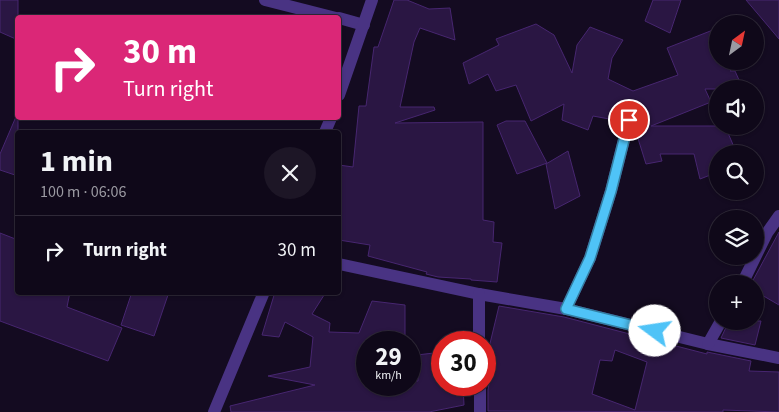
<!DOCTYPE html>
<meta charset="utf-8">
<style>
body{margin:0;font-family:"Source Sans 3",sans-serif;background:#1d1626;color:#f1f3f6;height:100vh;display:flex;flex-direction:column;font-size:19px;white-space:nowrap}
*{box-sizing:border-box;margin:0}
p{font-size:16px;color:#9b9aa2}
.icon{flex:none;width:28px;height:28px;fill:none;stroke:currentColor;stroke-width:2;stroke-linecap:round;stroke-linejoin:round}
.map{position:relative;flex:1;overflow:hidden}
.sheet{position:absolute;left:15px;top:130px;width:326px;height:165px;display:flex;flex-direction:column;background:#0f0819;border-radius:5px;box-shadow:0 1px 4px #0004,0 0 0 1px #2f2938}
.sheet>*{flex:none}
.guide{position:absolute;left:15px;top:15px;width:326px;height:105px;border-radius:5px;box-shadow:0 1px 4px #0004,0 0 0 1px #2f2938;background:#db2777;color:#fff;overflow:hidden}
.needle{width:32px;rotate:33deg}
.controls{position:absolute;left:709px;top:15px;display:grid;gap:10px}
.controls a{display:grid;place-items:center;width:55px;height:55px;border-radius:50%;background:#0f0819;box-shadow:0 1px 4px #0004,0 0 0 1px #2f2938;font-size:25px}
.speed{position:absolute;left:356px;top:331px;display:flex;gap:10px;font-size:25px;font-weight:700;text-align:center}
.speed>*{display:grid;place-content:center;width:65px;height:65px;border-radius:50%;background:#0f0819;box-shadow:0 1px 4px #0004,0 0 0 1px #2f2938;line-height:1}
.speed small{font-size:12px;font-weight:400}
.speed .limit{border:8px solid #d22;background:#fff;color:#111}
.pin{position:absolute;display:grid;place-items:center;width:42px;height:42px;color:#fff;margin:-21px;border:2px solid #fff;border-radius:50%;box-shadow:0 1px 5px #0007}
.me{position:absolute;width:55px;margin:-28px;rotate:284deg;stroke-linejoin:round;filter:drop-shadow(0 0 4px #0008)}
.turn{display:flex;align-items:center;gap:18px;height:105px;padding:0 25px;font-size:22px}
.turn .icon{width:65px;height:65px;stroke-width:2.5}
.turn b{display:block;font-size:35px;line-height:42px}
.round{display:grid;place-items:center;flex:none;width:52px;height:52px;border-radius:26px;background:#1d1626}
.head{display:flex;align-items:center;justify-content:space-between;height:85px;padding:0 25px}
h1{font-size:30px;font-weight:700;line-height:38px}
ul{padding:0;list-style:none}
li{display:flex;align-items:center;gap:15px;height:70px;padding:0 25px;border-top:1px solid #2f2938}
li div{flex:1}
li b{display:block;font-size:19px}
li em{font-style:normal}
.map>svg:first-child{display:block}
</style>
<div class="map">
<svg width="779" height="412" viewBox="0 0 779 412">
<rect width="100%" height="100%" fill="#140b21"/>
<g fill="#2a1643" stroke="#472670" fill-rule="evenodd">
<path d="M0,0H18V40L0,32Z"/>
<path d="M394,0H407L429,9L450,8L455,40L420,28L414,42L400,107H434L435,110L395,123L483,122V220L494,222L493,242L502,243L497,282L471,280V279L438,277L426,274L427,272L368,256L370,245L339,240V165L353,167L359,106H366L374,47H378Z"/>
<path d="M653,0H681L670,33L645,21Z"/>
<path d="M746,0H779V39L763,20Z"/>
<path d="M536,24L554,35L572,73L577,45L590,27L623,40L612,58L608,79L633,91L678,75L667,48L718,28V61H741L730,71H735L743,89H705L711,102L651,126H725L737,154H718V172L700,179L694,154H660L662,161L646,164L635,129L637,118L631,112L624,114L620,121L593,116L588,130L562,120L564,104L531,121L516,85L496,91L488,74L469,84L463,63L499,45L496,39Z"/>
<path d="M18,112V176L0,170V154Z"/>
<path d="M506,121H525L547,163L517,174L497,125Z"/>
<path d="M568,151L580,196L555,209L546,164Z"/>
<path d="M779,232V305L755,291V284H751Z"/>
<path d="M0,233L18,240V292H70L67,307L122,328L108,361L0,321Z"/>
<path d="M132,292H169L154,336L121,325Z"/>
<path d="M275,292H326L312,314L330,323L329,332L359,333L372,301L405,305V336L403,342H368V385H410V381H418L417,355L442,352V385H463L464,405L429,412H231L230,406L315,385L268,376L310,367L313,337L285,322L279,337L262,335Z"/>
<path d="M499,306L564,317L707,354V352L751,361L749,371L779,372V412L723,410V412L488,411V390L493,358L487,356ZM615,350L647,362L635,410L592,394L600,360L612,361Z"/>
<path d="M729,321H761L755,345L721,338Z"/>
</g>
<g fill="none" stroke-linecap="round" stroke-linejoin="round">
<g stroke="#493383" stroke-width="12">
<path d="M265,0L336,18"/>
<path d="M339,18L364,25"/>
<path d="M339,95L372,0"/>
<path d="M325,132L331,118"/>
<path d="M339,264L479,294L566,309L708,344L779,358"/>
<path d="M742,284L767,233L779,216"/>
<path d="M479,294V342"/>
<path d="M566,309L590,258L611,191L629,120"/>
<path d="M708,344L721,321"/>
<path d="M480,385V412"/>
<path d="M214,412L264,292"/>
</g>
</g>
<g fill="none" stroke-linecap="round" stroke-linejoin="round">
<defs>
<path id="route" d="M629,120L611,191L590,258L566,309L655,331"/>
</defs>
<use href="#route" stroke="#337fa1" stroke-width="12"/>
<use href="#route" stroke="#4fc3f7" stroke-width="9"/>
</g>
</svg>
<div class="controls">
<a><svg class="needle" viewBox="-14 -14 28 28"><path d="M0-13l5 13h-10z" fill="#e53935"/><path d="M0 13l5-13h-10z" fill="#9b9aa2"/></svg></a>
<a><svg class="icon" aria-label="sound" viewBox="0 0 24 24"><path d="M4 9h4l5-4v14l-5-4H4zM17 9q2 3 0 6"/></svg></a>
<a><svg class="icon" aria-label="search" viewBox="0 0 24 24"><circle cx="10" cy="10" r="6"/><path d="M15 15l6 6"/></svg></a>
<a><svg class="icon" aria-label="layers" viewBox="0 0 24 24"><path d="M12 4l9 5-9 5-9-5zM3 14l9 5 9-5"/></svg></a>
<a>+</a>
</div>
<div class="speed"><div>29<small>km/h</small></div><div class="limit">30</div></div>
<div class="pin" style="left:629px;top:120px;background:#d93025"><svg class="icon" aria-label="arrive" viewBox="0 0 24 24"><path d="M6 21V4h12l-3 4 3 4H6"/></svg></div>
<svg class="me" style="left:655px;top:331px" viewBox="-20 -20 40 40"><circle r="19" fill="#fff"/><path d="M0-13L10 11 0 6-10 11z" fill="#4fc3f7"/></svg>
<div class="guide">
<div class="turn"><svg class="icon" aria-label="right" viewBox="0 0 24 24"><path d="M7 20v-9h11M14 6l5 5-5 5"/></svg><div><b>30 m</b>Turn right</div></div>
</div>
<section class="sheet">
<div class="head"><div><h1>1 min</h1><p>100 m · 06:06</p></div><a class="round"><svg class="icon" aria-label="close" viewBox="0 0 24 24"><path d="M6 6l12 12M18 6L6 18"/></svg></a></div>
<ul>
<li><svg class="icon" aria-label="right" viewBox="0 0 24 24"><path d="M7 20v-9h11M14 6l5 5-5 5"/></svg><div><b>Turn right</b></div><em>30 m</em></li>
</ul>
</section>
</div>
